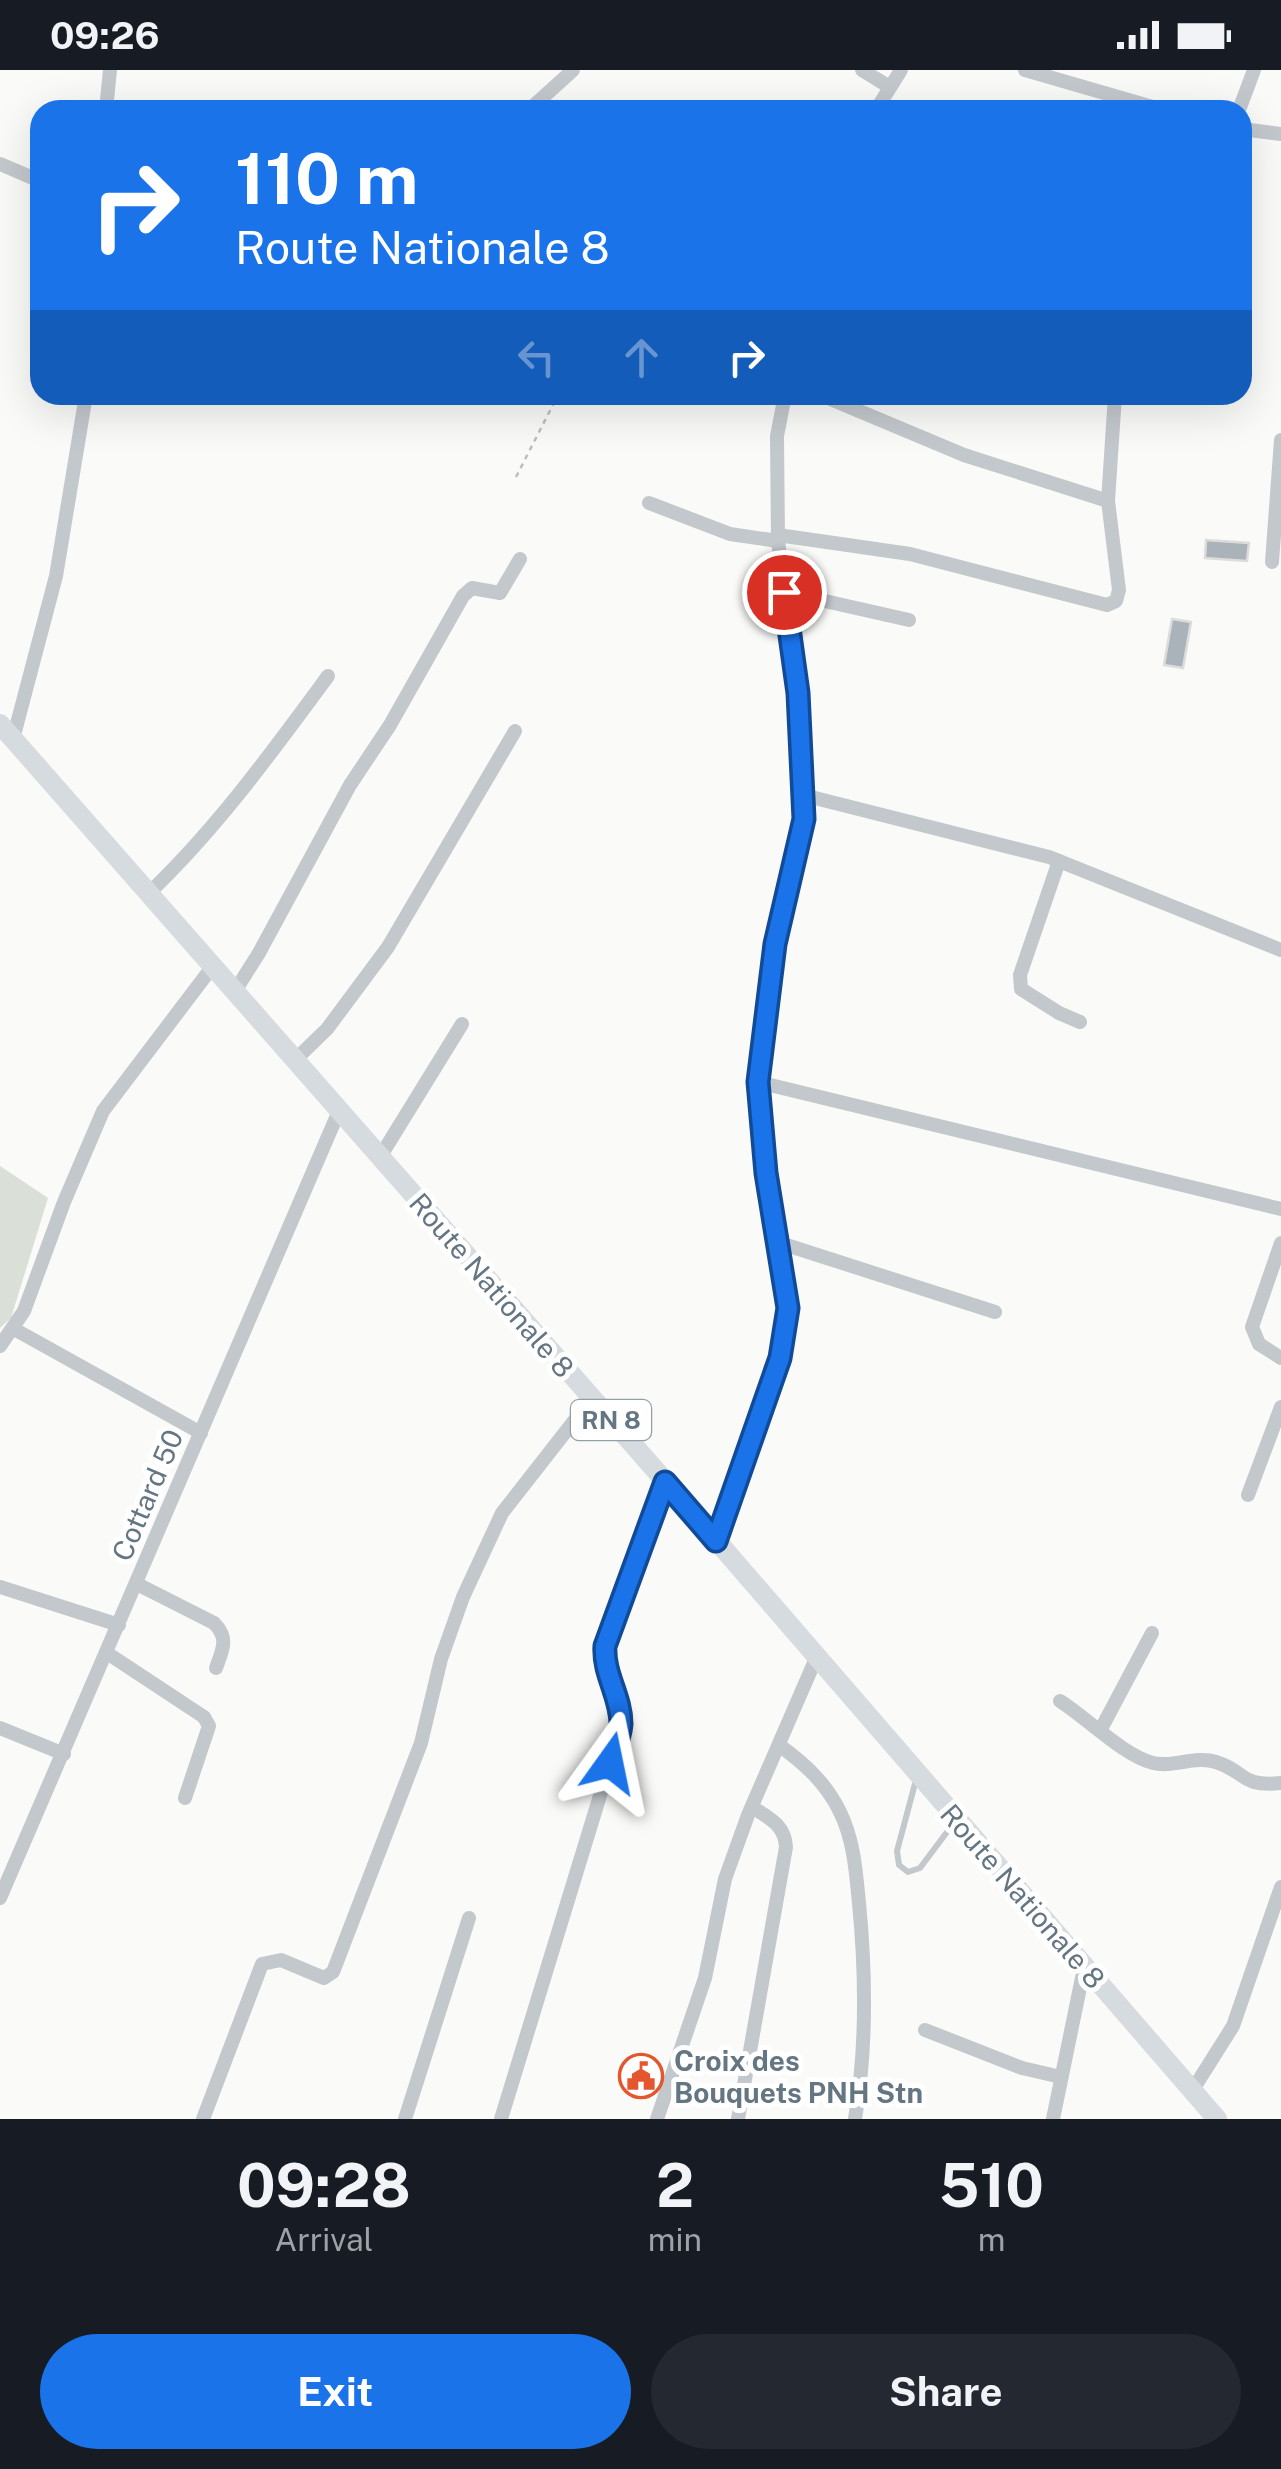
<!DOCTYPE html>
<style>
body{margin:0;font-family:"Public Sans",sans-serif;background:#242831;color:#f1f3f6;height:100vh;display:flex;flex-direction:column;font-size:38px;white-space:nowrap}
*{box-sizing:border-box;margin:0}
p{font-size:32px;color:#9ea1a6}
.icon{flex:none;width:55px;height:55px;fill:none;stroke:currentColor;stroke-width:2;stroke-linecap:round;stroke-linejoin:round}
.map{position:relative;height:2049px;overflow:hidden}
.sheet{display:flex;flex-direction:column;background:#171b24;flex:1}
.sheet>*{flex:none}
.banner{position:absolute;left:30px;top:30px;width:1222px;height:305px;border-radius:30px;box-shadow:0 10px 40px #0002;background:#1a73e8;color:#fff;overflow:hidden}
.pin{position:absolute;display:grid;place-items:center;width:85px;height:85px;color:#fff;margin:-42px;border:5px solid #fff;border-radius:50%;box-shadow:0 2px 10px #0007}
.me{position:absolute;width:110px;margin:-55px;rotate:12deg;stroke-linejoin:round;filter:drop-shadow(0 0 8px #0008)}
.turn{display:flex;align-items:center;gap:35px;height:210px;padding:0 40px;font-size:45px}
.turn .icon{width:130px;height:130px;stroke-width:2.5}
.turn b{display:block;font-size:70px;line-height:85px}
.lanes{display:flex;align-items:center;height:95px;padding:0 40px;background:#0003;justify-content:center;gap:50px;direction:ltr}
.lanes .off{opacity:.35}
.eta{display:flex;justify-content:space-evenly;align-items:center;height:170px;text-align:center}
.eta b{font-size:60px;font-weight:700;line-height:70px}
.button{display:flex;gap:20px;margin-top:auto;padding:20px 40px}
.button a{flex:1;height:115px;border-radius:60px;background:#1a73e8;color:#fff;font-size:40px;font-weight:700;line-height:115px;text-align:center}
.button a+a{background:#242831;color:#f1f3f6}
.status{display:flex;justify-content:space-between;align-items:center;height:70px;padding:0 50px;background:#171b24;direction:ltr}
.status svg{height:28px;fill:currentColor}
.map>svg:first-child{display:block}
</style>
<div class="status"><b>09:26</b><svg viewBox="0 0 49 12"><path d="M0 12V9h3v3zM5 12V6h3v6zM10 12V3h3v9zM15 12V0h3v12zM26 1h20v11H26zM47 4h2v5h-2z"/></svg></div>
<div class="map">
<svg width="1281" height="2049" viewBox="0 0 1281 2049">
<rect width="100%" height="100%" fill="#fafaf8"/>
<path fill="#dadfd7" d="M0,1096L48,1128L11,1248L0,1258Z"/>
<g fill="#aab3b9" stroke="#dcdcda" stroke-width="2.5">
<path d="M1206,470L1249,473L1247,491L1205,488Z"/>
<path d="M1172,549L1191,552L1183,598L1164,595Z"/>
</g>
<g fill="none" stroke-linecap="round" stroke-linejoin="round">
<path stroke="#bbbfc2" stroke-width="2.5" stroke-dasharray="5 5" stroke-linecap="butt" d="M516,407L558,325"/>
<path stroke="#c3c8cc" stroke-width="6" d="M916,1710L897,1781L899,1795L908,1802L920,1798L956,1750"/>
<g stroke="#c3c8cc" stroke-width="14">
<path d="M862,0L888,16"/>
<path d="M1025,0L1163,40"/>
<path d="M106,40L110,0"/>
<path d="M529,40L573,0"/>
<path d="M876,40L901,0"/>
<path d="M1239,40L1254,0"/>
<path d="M1242,59L1281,64"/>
<path d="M0,94L40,111"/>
<path d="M821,325L964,385L1108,431"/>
<path d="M649,433L730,464L778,471"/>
<path d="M778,465L910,484L1107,535L1116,531L1119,520L1108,431L1115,325"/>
<path d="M1272,492L1281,370"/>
<path d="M785,522L909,550"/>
<path d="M13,669L56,506L86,325"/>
<path d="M803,725L1049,787L1281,880"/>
<path d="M1059,791L1020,905L1021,919L1059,943L1080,952"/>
<path d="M149,823C217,758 272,682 328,606"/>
<path d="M235,921L259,883L350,715L390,655L463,526L472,518L500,523L520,489"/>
<path d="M295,990L327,959L388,877L515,661"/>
<path d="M758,1012L1281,1139"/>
<path d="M380,1087L462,954"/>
<path d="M777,1172L995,1242"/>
<path d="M1281,1173L1252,1257L1259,1274L1281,1288"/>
<path d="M14,1259L201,1363"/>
<path d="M0,1276L24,1241L64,1132L103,1041L213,896"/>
<path d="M1248,1425L1281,1337"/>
<path d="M716,1471L780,1288L788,1238L767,1103L758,1012L775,873L804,749L798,623L778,471L777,366L785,325"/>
<path d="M137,1514L214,1553C229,1568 223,1579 216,1598"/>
<path d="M0,1517L119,1555"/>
<path d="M107,1583L204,1647L209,1656L185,1728"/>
<path d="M1060,1631C1087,1648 1124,1686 1153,1693C1173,1698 1195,1685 1216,1692C1247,1702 1240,1717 1281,1713"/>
<path d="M0,1658L64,1684"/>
<path d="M1101,1659L1152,1563"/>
<path d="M779,1675C805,1694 826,1713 840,1742C854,1770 856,1803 859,1833C866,1905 867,1977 855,2049"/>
<path d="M0,1828L339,1041"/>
<path d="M925,1960L1022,1998L1061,2007"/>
<path d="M1192,2021L1233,1956L1281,1817"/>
<path d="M203,2049L262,1894L281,1890L324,1908L333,1902L421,1673L441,1589L463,1527L502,1443L592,1328"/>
<path d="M405,2049L469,1848"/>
<path d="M501,2049L621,1657C618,1628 603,1605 605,1576L665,1411"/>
<path d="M657,2049L705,1908L725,1809L748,1745L817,1586"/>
<path d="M738,2049L786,1777C785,1755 769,1748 752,1737"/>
<path d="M1053,2049L1084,1898"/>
</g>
<path stroke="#d6dbdf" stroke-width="20" d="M0,654L665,1411L1217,2049"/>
</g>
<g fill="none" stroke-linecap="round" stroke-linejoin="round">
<defs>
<path id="route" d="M610,1693C614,1681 620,1667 621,1654C621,1626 603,1604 605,1576L665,1412L716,1471L780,1288L788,1238L766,1103L758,1012L775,874L804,749L798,623L784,522"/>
</defs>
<use href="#route" stroke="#114b97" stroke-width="25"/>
<use href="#route" stroke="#1a73e8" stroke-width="18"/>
</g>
<defs>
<symbol id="civic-ring" viewBox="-11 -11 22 22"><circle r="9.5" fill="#fff" stroke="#e4572e" stroke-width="1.5"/><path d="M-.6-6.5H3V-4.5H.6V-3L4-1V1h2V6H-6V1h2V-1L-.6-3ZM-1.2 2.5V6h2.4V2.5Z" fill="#e4572e"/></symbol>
</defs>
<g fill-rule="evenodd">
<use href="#civic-ring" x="616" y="1981" width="50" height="50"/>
</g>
<g text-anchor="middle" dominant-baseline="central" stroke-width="10" stroke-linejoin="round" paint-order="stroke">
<rect fill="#fff" stroke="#939fa8" stroke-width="2.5" x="571" y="1330" width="80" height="40" rx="8"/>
<g font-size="25" font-weight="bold" fill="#657683">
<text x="611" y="1350">RN 8</text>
</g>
<g font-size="28" fill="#657683" stroke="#fff">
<text transform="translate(492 1215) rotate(49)">Route Nationale 8</text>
<text transform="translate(147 1425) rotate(-67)">Cottard 50</text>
<text transform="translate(1023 1826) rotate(49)">Route Nationale 8</text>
</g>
<g font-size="28" font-weight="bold" fill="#657683" stroke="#fff" text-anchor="start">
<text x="674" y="1990">Croix des<tspan x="674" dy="32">Bouquets PNH Stn</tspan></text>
</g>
</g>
</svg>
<div class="pin" style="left:784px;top:522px;background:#d93025"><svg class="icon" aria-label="arrive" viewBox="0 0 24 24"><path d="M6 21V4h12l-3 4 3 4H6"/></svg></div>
<svg class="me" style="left:610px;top:1693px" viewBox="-20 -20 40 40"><path d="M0-17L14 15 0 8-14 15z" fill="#1a73e8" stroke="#fff" stroke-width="4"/></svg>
<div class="banner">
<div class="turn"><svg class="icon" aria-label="right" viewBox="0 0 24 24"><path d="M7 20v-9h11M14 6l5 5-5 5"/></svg><div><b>110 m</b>Route Nationale 8</div></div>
<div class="lanes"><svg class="icon off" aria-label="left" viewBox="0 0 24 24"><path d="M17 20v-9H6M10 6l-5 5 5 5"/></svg><svg class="icon off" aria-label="ahead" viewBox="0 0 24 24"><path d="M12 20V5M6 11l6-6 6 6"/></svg><svg class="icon" aria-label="right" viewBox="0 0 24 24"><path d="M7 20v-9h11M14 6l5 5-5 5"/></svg></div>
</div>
</div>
<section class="sheet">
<div class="eta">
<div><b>09:28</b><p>Arrival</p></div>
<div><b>2</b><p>min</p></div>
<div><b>510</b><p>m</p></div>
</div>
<div class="button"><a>Exit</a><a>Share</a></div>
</section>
